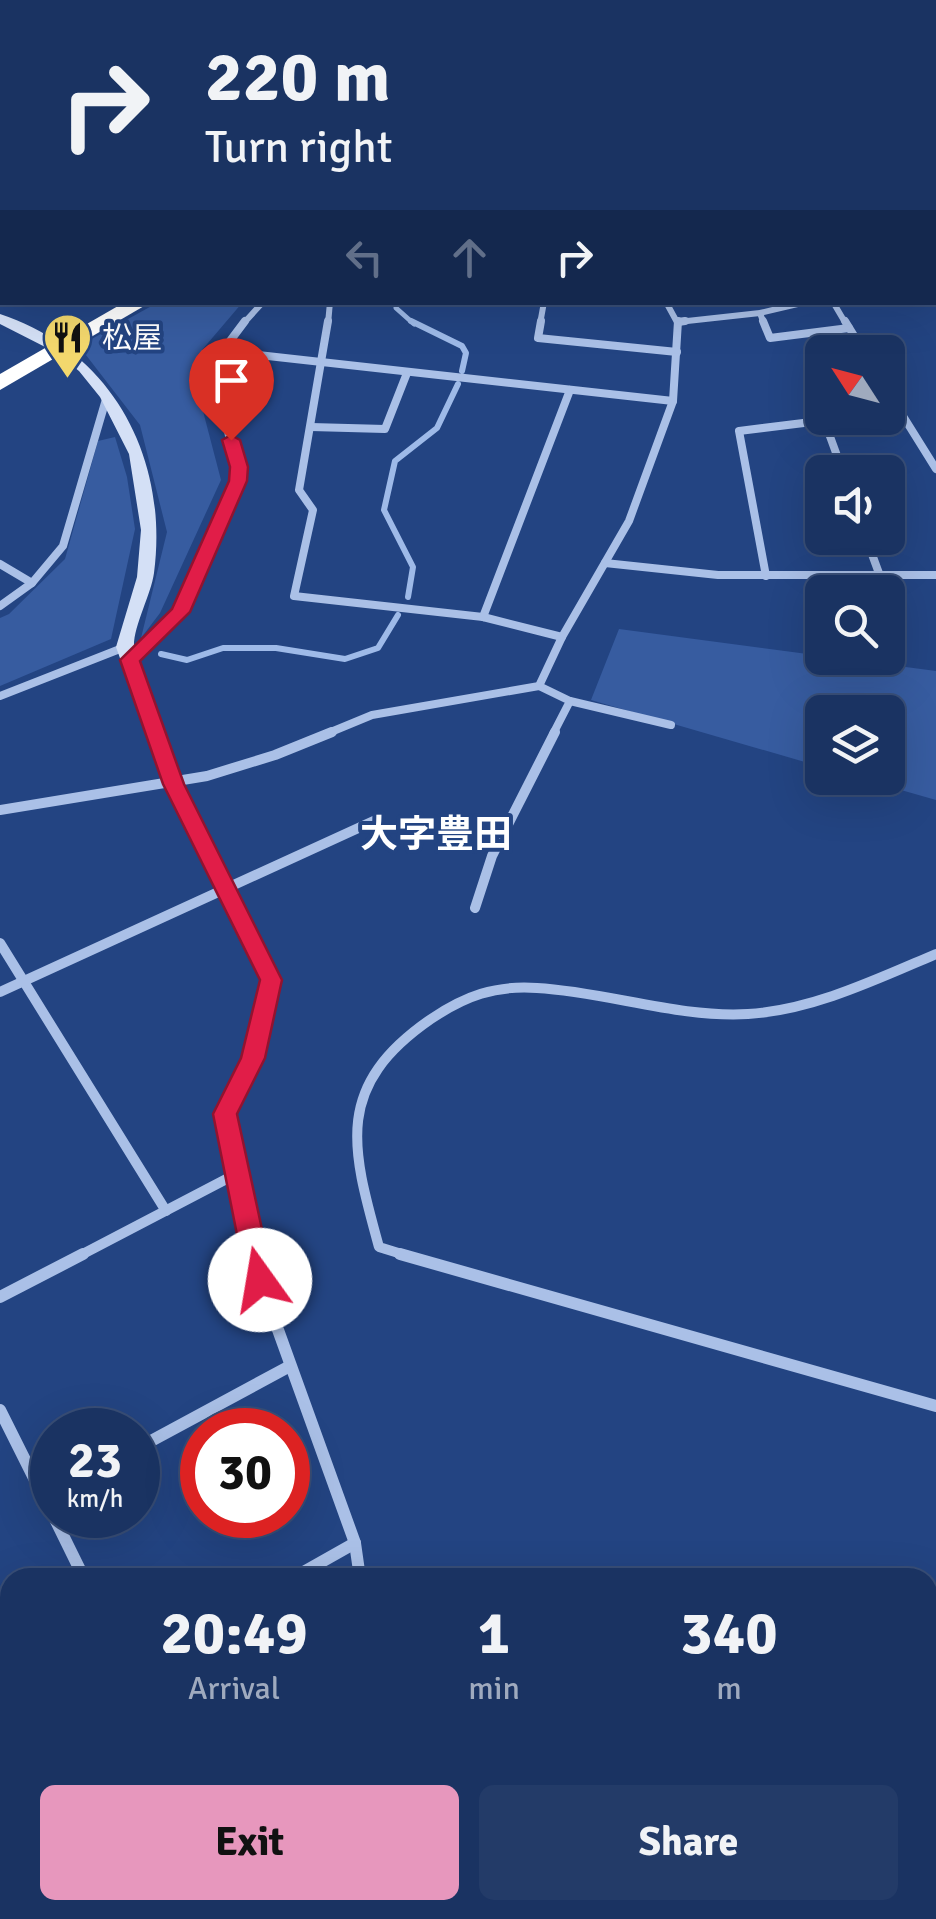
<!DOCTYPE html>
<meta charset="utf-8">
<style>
body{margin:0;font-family:Signika,"Noto Sans JP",sans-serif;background:#233b68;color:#f1f3f6;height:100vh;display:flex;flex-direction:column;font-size:38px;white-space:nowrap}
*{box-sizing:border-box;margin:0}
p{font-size:32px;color:#9faabe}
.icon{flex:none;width:55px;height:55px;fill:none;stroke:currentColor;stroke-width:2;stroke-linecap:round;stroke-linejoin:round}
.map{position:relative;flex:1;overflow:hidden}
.panel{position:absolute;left:0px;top:1568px;width:938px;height:352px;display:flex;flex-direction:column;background:#1a3362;border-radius:30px 30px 0 0;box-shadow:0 10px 40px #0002,0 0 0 2px #384e77}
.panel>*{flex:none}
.banner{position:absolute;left:0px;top:0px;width:938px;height:305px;box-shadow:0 10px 40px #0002,0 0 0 2px #384e77;background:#1a3362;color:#f1f3f6;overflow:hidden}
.needle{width:65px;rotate:306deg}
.controls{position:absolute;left:805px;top:335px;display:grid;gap:20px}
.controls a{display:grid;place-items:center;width:100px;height:100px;border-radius:15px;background:#1a3362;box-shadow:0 10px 40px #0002,0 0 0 2px #384e77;font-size:50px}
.speed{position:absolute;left:30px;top:1408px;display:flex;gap:20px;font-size:50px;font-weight:700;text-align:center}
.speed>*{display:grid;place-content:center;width:130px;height:130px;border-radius:50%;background:#1a3362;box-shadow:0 10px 40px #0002,0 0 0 2px #384e77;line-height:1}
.speed small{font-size:25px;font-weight:400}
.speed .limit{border:15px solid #d22;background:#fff;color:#111}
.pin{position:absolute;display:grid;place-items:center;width:85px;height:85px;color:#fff;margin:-102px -42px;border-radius:50% 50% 50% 0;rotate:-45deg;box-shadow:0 0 10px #0007}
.pin .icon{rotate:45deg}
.me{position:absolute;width:110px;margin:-55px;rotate:347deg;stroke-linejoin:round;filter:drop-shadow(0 0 8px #0008)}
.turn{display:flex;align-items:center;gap:35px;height:210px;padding:0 40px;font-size:45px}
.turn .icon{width:130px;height:130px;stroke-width:2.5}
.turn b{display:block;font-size:70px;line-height:85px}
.lanes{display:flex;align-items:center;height:95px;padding:0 40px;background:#0003;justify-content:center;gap:50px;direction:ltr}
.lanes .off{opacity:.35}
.eta{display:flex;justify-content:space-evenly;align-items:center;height:170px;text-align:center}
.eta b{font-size:60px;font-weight:700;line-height:70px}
.primary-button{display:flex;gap:20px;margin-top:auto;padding:20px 40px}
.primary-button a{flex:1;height:115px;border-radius:15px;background:#e797bd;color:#111;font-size:40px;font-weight:700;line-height:115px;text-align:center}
.primary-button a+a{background:#233b68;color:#f1f3f6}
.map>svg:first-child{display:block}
</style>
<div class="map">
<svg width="936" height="1919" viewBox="0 0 936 1919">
<rect width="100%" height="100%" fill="#234482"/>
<g fill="#375ca0">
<path d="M157,303H242L202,350L198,392L221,480L160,613L141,638L167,532L140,425L79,346Z"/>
<path d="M115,437L127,477L135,529L111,639L0,686V618L9,614L65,559L98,441Z"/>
<path d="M619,629L936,671V800L859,778H888V712H822V767L591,700Z"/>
</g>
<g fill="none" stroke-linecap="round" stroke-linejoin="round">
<g stroke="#9ebae8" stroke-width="5">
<path d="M822,2L827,0"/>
<path d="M396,302V308L414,324"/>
</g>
<g stroke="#9ebae8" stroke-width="6">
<path d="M411,321L462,346L466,353L462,371"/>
<path d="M408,597L413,567L384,510L395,461L437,428L458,384"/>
<path d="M161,654L187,660L223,648H276L345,659L378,648L398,615"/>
</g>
<g stroke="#aac0e7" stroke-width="6">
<path d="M464,0L471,2"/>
<path d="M813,2L818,0"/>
<path d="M666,302L678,324"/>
<path d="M833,302L846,324"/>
<path d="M760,313L764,324"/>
<path d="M678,322L760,313L806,302"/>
<path d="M243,324L263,302"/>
<path d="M328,324L330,302"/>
<path d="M540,324L544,302"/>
</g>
<g stroke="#aac0e7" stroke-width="8">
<path d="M328,321L299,490L313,510L294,596L483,617L562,637"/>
<path d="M541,321L538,338L677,352"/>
<path d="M763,321L770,338L849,328"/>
<path d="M845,321L864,352"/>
<path d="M678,322L685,321"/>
<path d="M222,351L673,401"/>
<path d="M888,392L936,469"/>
<path d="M824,420L843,472"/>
<path d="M311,427L385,429L407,373"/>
<path d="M866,538L880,576"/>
<path d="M605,563L718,575H936"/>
<path d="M0,564L32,583"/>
<path d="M766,576L739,431L844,418"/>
<path d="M0,606L32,583L63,546L107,396"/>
<path d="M483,617L570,390"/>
<path d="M130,660L181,612L238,481L217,376L224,349L245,321"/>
<path d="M539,686L570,701L553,734"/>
<path d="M0,696L125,647"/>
<path d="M570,701L671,725"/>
<path d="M326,734L372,715L539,686L562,637L629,521L673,401L678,321"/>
</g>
<g stroke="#aac0e7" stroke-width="10">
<path d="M174,784L271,980L253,1058L225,1114L255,1256"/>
<path d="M0,810L207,776L275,755L332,732"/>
<path d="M475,908L492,856L555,732"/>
<path d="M0,943L166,1211"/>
<path d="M0,992L378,819"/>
<path d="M79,1256L236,1174"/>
<path d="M408,1256L379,1247C351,1146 334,1086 431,1019C465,996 495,985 537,988C608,992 677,1018 748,1014C813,1010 877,979 936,954"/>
</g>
<g stroke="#aac0e7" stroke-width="12">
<path d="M254,1254L260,1280L355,1543L360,1578"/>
<path d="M400,1254L936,1406"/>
<path d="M0,1297L83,1254"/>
<path d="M0,1410L52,1514"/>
<path d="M138,1448L290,1366"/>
<path d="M53,1515L84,1578"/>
<path d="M293,1578L355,1543"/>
<path d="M0,1748L10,1742"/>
<path d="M252,1910L256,1919"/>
<path d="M462,1910L468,1919"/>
</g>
<path fill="#d4e0f6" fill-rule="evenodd" d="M0,314C113,351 169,459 154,573C151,595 133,627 134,647C134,658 143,673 147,683C159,717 171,750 183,784L180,789L174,790L165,784L116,647L137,577L141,530L129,454L100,397L79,371L55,352L0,324Z"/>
<g fill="#fff" fill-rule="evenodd">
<path d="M787,0H804L805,2H788Z"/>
<path d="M935,156L936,157V169L935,168Z"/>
<rect x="935" y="207" width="1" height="14"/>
<path d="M125,302H151L0,390V374Z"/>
</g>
</g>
<path fill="#e11d48" stroke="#92132f" stroke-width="2.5" d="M231,435L240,440L248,467L247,481L190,612L140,661L184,784L282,980L265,1058L237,1114L273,1280L269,1288L260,1291L250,1288L246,1280L213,1114L241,1058L260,980L163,784L120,660L172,609L229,481L230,467L222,440Z"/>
<defs>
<symbol id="restaurant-pin" viewBox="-11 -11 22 30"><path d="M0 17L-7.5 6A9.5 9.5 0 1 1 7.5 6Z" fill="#f3d86d" stroke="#234482"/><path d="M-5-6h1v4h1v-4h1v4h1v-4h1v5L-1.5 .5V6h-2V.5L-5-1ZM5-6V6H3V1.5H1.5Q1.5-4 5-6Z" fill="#111"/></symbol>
</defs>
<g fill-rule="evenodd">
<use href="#restaurant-pin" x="40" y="310" width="55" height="75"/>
</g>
<g text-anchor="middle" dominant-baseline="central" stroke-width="8" stroke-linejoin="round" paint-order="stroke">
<g font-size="30" fill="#fff" stroke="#234482" text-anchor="start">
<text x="102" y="338">松屋</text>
</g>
<g font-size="38" font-weight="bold" fill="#fff" stroke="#234482">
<text x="436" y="834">大字豊田</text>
</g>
</g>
</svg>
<div class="controls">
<a><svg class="needle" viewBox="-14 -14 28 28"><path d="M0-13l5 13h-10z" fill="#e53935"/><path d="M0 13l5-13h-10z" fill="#9faabe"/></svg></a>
<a><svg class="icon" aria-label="sound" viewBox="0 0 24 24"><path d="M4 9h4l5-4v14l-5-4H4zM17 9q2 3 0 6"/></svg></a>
<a><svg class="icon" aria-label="search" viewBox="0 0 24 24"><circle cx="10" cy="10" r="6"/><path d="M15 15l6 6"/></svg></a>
<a><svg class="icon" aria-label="layers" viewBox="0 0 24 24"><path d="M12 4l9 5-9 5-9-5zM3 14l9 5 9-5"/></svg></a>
</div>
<div class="speed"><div>23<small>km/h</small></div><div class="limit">30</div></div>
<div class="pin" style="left:231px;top:440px;background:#d93025"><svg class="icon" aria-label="arrive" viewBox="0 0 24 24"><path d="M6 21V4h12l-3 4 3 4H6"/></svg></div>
<svg class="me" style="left:260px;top:1280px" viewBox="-20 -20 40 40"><circle r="19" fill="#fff"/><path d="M0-13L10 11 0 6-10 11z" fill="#e11d48"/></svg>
<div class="banner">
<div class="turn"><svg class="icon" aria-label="right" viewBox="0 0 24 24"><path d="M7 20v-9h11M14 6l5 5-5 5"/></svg><div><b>220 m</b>Turn right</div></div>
<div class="lanes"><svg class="icon off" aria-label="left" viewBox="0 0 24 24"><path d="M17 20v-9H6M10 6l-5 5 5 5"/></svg><svg class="icon off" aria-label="ahead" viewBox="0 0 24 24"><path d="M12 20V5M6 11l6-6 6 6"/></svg><svg class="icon" aria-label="right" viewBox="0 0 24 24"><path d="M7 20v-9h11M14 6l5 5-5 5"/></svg></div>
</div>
<section class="panel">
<div class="eta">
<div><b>20:49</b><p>Arrival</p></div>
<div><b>1</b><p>min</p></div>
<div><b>340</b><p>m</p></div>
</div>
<div class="primary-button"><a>Exit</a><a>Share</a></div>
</section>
</div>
